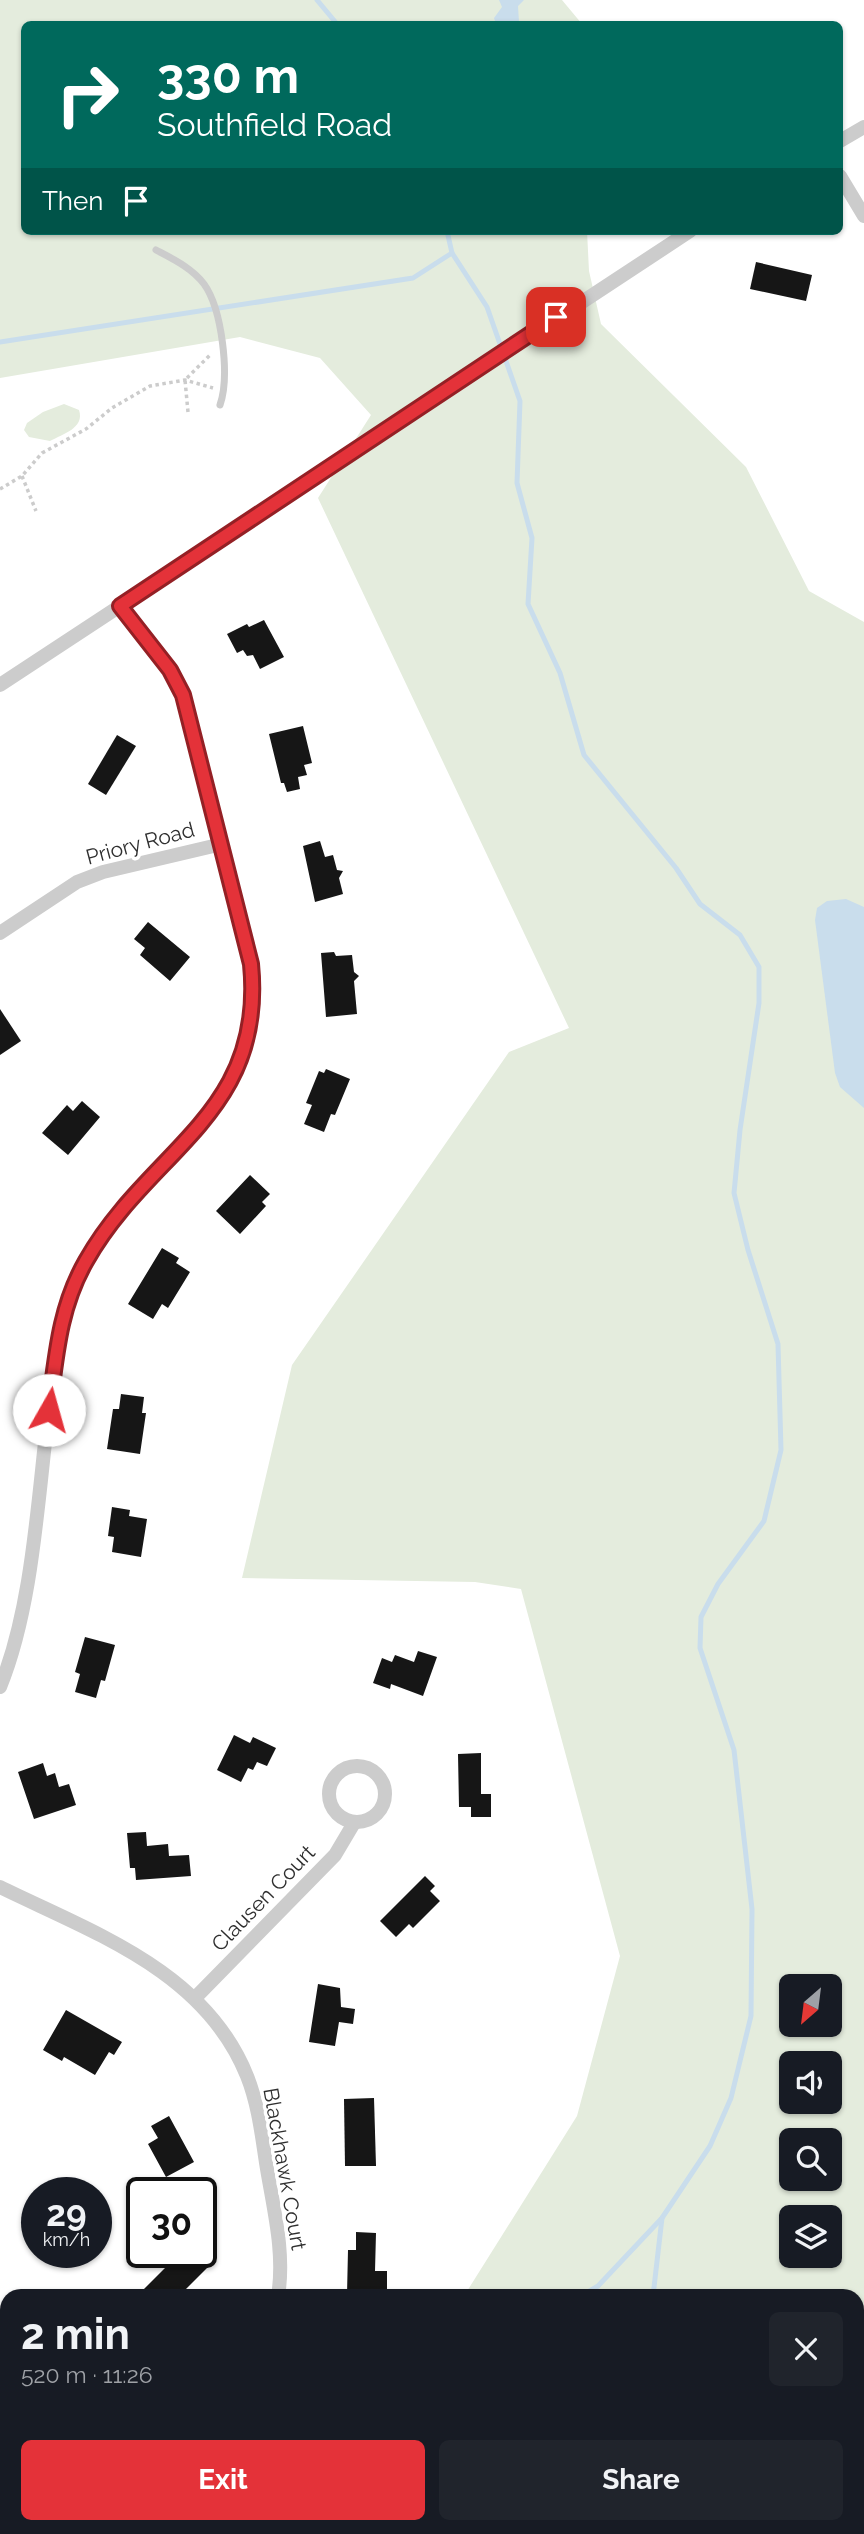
<!DOCTYPE html>
<meta charset="utf-8">
<style>
body{margin:0;font-family:Raleway,sans-serif;background:#20242c;color:#f1f3f6;height:100vh;display:flex;flex-direction:column;font-size:26px;white-space:nowrap}
*{box-sizing:border-box;margin:0}
p{font-size:23px;color:#9ea1a6}
.icon{flex:none;width:38px;height:38px;fill:none;stroke:currentColor;stroke-width:2;stroke-linecap:round;stroke-linejoin:round}
.map{position:relative;flex:1;overflow:hidden}
.sheet{position:absolute;left:0px;top:2289px;width:864px;height:245px;display:flex;flex-direction:column;background:#171b24;border-radius:21px 21px 0 0;box-shadow:0 2px 5px #0004}
.sheet>*{flex:none}
.top-card{position:absolute;left:21px;top:21px;width:822px;height:214px;border-radius:10px;box-shadow:0 2px 5px #0004;background:#00695c;color:#fff;overflow:hidden}
.needle{width:46px;rotate:208deg}
.tools{position:absolute;left:779px;top:1974px;display:grid;gap:14px}
.tools a{display:grid;place-items:center;width:63px;height:63px;border-radius:10px;background:#171b24;box-shadow:0 2px 5px #0004;font-size:35px}
.speed{position:absolute;left:21px;top:2177px;display:flex;gap:14px;font-size:35px;font-weight:700;text-align:center}
.speed>*{display:grid;place-content:center;width:91px;height:91px;border-radius:50%;background:#171b24;box-shadow:0 2px 5px #0004;line-height:1}
.speed small{font-size:18px;font-weight:400}
.speed .limit{border:4px solid #111;border-radius:10px;background:#fff;color:#111}
.pin{position:absolute;display:grid;place-items:center;width:60px;height:60px;color:#fff;margin:-30px;border-radius:14px;box-shadow:0 4px 10px #0006}
.me{position:absolute;width:77px;margin:-38px;rotate:7deg;stroke-linejoin:round;filter:drop-shadow(0 0 5px #0008)}
.turn{display:flex;align-items:center;gap:24px;height:147px;padding:0 21px;font-size:32px}
.turn .icon{width:91px;height:91px;stroke-width:2.5}
.turn b{display:block;font-size:49px;line-height:60px}
.then{display:flex;align-items:center;height:66px;padding:0 21px;background:#0003;gap:14px;font-size:26px}
.round{display:grid;place-items:center;flex:none;width:74px;height:74px;border-radius:10px;background:#20242c}
.overview{display:flex;align-items:center;justify-content:space-between;height:119px;padding:0 21px}
h1{font-size:42px;font-weight:700;line-height:52px}
.button{display:flex;gap:14px;margin-top:auto;padding:14px 21px}
.button a{flex:1;height:80px;border-radius:10px;background:#e43239;color:#fff;font-size:28px;font-weight:700;line-height:80px;text-align:center}
.button a+a{background:#20242c;color:#f1f3f6}
.map>svg:first-child{display:block}
</style>
<div class="map">
<svg width="864" height="2534" viewBox="0 0 864 2534">
<rect width="100%" height="100%" fill="#fff"/>
<g fill="#e4ecdd" fill-rule="evenodd">
<path d="M0,0H562L582,24H24V231H587L589,271L601,324L746,467L809,591L864,622V2310L858,2312V2296H464L577,2116L620,1956L521,1589L475,1582L242,1578L292,1365L509,1052L569,1028L318,498L371,415L320,358L240,337L0,378ZM791,1986H830V2025H791ZM791,2063H830V2102H791ZM791,2140H830V2179H791ZM791,2217H830V2256H791Z"/>
<path d="M64,404L79,410C85,428 63,434 50,441L29,437L24,430L27,423L43,412Z"/>
<path d="M356,2527H647L641,2534H353Z"/>
</g>
<g fill="#c9ddec">
<path d="M499,0H524L518,6L519,22L523,24H496L494,18L502,7Z"/>
<path d="M846,899L864,907V1108L840,1087L835,1073L815,920L817,908L827,901Z"/>
</g>
<g fill="none" stroke-linecap="round" stroke-linejoin="round">
<g stroke="#c9ddec" stroke-width="5">
<path d="M317,0L337,24"/>
<path d="M447,231L452,253L487,307L520,401L517,483L532,538L528,604L560,673L584,755L676,868L700,904L740,935L759,967V1003L740,1130L734,1193L748,1250L778,1344L781,1450L764,1521L718,1584L701,1617L700,1648L734,1750L752,1909L751,2016L731,2098L710,2146L662,2218L598,2286L581,2296"/>
<path d="M0,342L413,278L452,253"/>
<path d="M653,2296L662,2218"/>
<path d="M441,2534L442,2527"/>
<path d="M572,2534L576,2527"/>
</g>
</g>
<g fill="#161616">
<path d="M756,262L812,275L806,301L750,289Z"/>
<path d="M264,620L284,657L260,669L253,655L247,656L243,650L237,653L227,634L247,624L249,627Z"/>
<path d="M303,726L312,763L304,765L307,775L298,777L300,789L287,792L284,783H281L269,734Z"/>
<path d="M117,735L136,746L106,795L88,784Z"/>
<path d="M320,841L325,857L333,855L337,870L343,871L339,878L343,894L315,902L303,846Z"/>
<path d="M148,922L190,957L170,981L140,955L145,948L134,939Z"/>
<path d="M334,952L336,956L352,955L354,972L359,976L354,981L357,1014L326,1017L321,953Z"/>
<path d="M0,1009L21,1041L0,1055Z"/>
<path d="M326,1069L350,1079L335,1115L331,1114L324,1132L304,1124L312,1105L306,1103L319,1071L324,1073Z"/>
<path d="M82,1101L100,1117L68,1155L42,1133L67,1105L73,1111Z"/>
<path d="M250,1175L270,1194L262,1202L266,1206L240,1234L216,1211Z"/>
<path d="M162,1248L179,1258L176,1263L190,1272L168,1308L162,1304L153,1319L128,1304Z"/>
<path d="M121,1394L144,1397L142,1413H146L140,1454L107,1449L113,1409H119Z"/>
<path d="M112,1507L130,1510L129,1516L147,1519L141,1557L112,1552L114,1537L108,1536Z"/>
<path d="M85,1637L115,1645L105,1681L101,1680L96,1698L75,1692L80,1674L75,1672Z"/>
<path d="M418,1651L437,1657L423,1696L391,1684L390,1689L373,1683L382,1658L392,1662L395,1655L414,1662Z"/>
<path d="M234,1735L250,1743L253,1737L276,1748L267,1766L257,1762L253,1770L248,1768L241,1782L217,1770Z"/>
<path d="M481,1753V1794H491V1817H471V1807H459L458,1754Z"/>
<path d="M43,1763L47,1776L55,1773L59,1787L69,1784L76,1805L34,1819L18,1772Z"/>
<path d="M146,1832L147,1846L168,1844L169,1856L189,1855L191,1876L136,1880L135,1868H130L127,1833Z"/>
<path d="M425,1876L435,1886L430,1891L440,1901L413,1928L409,1924L396,1937L380,1921Z"/>
<path d="M318,1984L340,1988L341,2007L355,2009L353,2024L339,2022L335,2046L309,2042Z"/>
<path d="M66,2010L122,2042L114,2055L109,2052L95,2075L64,2057L62,2061L43,2050Z"/>
<path d="M374,2098L376,2166H345L344,2099Z"/>
<path d="M169,2116L194,2162L166,2177L148,2144L158,2138L151,2126Z"/>
<path d="M356,2232L376,2233L375,2271H387V2296L347,2295L348,2250H356Z"/>
<path d="M181,2252H197L210,2265L179,2296H137Z"/>
</g>
<g fill="none" stroke-linecap="round" stroke-linejoin="round">
<g stroke="#ccc" stroke-width="3.5" stroke-dasharray="3.5 3.5" stroke-linecap="butt">
<path d="M188,412L185,380L211,354"/>
<path d="M22,476L36,511"/>
<path d="M0,489L22,476L42,453L86,429L112,408L150,386L185,380L213,388"/>
</g>
<path stroke="#ccc" stroke-width="7" d="M156,250C173,259 192,268 204,284C222,309 230,376 220,405"/>
<g stroke="#ccc" stroke-width="14">
<path d="M840,141L864,127"/>
<path d="M840,176L864,216"/>
<path d="M0,685L690,231"/>
<path d="M0,933L77,882L103,872L222,844"/>
<path d="M0,1687C34,1604 38,1491 50,1400C55,1361 57,1323 73,1287C129,1160 268,1126 251,964L183,695L170,670L120,606"/>
<circle cx="357" cy="1794" r="28"/>
<path d="M0,1887C94,1933 205,1971 247,2076C259,2106 262,2138 267,2169C274,2211 285,2254 278,2296"/>
<path d="M195,1998L335,1855L354,1823"/>
<path d="M858,2514L864,2508"/>
<path d="M838,2534L845,2527"/>
</g>
</g>
<g fill="none" stroke-linecap="round" stroke-linejoin="round">
<defs>
<path id="route" d="M49,1410C56,1357 59,1308 86,1261C149,1149 266,1115 251,964L183,695L170,670L120,606L556,317"/>
</defs>
<use href="#route" stroke="#942025" stroke-width="18"/>
<use href="#route" stroke="#e43239" stroke-width="12"/>
</g>
<g text-anchor="middle" dominant-baseline="central" stroke-width="7" stroke-linejoin="round" paint-order="stroke">
<g font-size="21" fill="#2f2f2f" stroke="#fff">
<text transform="translate(140 843) rotate(-15)">Priory Road</text>
<text transform="translate(263 1898) rotate(-46)">Clausen Court</text>
<text transform="translate(285 2169) rotate(80)">Blackhawk Court</text>
</g>
</g>
</svg>
<div class="tools">
<a><svg class="needle" viewBox="-14 -14 28 28"><path d="M0-13l5 13h-10z" fill="#e53935"/><path d="M0 13l5-13h-10z" fill="#9ea1a6"/></svg></a>
<a><svg class="icon" aria-label="sound" viewBox="0 0 24 24"><path d="M4 9h4l5-4v14l-5-4H4zM17 9q2 3 0 6"/></svg></a>
<a><svg class="icon" aria-label="search" viewBox="0 0 24 24"><circle cx="10" cy="10" r="6"/><path d="M15 15l6 6"/></svg></a>
<a><svg class="icon" aria-label="layers" viewBox="0 0 24 24"><path d="M12 4l9 5-9 5-9-5zM3 14l9 5 9-5"/></svg></a>
</div>
<div class="speed"><div>29<small>km/h</small></div><div class="limit">30</div></div>
<div class="pin" style="left:556px;top:317px;background:#d93025"><svg class="icon" aria-label="arrive" viewBox="0 0 24 24"><path d="M6 21V4h12l-3 4 3 4H6"/></svg></div>
<svg class="me" style="left:49px;top:1410px" viewBox="-20 -20 40 40"><circle r="19" fill="#fff"/><path d="M0-13L10 11 0 6-10 11z" fill="#e43239"/></svg>
<div class="top-card">
<div class="turn"><svg class="icon" aria-label="right" viewBox="0 0 24 24"><path d="M7 20v-9h11M14 6l5 5-5 5"/></svg><div><b>330 m</b>Southfield Road</div></div>
<div class="then">Then<svg class="icon" aria-label="arrive" viewBox="0 0 24 24"><path d="M6 21V4h12l-3 4 3 4H6"/></svg></div>
</div>
<section class="sheet">
<div class="overview"><div><h1>2 min</h1><p>520 m · 11:26</p></div><a class="round"><svg class="icon" aria-label="close" viewBox="0 0 24 24"><path d="M6 6l12 12M18 6L6 18"/></svg></a></div>
<div class="button"><a>Exit</a><a>Share</a></div>
</section>
</div>
